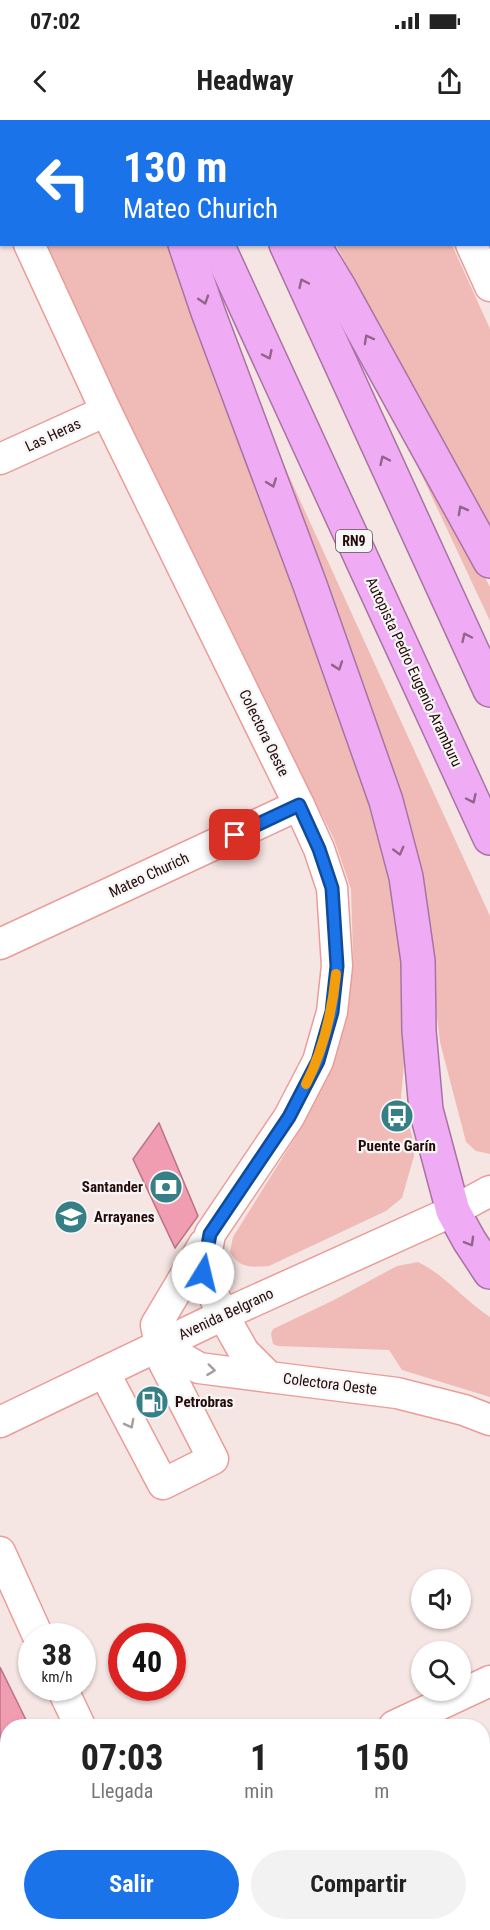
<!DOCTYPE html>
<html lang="es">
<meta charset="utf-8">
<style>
body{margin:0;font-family:"Roboto Condensed",sans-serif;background:#f2f2f2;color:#222;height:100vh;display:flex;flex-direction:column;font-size:22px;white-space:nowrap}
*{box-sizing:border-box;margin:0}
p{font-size:20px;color:#767676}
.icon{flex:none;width:33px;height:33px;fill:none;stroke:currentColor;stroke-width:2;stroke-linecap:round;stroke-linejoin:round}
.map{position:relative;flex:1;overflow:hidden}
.panel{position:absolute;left:0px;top:1599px;width:490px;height:212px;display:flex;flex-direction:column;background:#fff;border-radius:24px 24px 0 0;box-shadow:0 2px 4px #0004}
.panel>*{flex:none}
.hud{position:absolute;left:0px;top:0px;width:490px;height:126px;box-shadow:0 2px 4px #0004;background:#1a73e8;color:#fff;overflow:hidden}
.controls{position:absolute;left:411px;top:1449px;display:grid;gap:12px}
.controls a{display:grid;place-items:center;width:60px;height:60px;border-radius:50%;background:#fff;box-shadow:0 2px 4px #0004;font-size:30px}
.speed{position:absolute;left:18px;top:1503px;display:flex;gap:12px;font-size:30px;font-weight:700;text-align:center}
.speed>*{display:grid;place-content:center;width:78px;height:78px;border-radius:50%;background:#fff;box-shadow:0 2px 4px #0004;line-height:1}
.speed small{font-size:15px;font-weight:400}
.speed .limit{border:9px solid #d22;background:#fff;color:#111}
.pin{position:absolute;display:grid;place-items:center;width:51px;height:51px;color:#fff;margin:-26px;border-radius:12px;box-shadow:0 3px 9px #0006}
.me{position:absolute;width:66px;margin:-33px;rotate:9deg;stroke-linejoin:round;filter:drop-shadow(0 0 4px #0008)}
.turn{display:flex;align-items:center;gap:21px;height:126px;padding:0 24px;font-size:27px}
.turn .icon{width:78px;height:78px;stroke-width:2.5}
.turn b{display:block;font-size:42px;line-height:51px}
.eta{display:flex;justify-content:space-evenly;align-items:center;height:102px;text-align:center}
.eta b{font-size:36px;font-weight:700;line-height:42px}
.primary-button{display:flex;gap:12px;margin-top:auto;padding:12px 24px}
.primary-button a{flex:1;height:69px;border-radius:36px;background:#1a73e8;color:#fff;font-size:24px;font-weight:700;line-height:69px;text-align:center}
.primary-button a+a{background:#f2f2f2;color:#222}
.status{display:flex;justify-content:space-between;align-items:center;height:42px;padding:0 30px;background:#fff;direction:ltr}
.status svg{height:16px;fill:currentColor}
header{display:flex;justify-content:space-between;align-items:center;height:78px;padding:0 24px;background:#fff;font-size:27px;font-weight:700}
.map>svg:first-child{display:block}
</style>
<div class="status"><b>07:02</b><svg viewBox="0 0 49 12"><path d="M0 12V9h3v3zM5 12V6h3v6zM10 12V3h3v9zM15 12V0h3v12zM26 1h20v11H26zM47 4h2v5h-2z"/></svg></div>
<header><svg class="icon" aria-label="back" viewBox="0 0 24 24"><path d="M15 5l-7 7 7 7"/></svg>Headway<svg class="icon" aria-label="share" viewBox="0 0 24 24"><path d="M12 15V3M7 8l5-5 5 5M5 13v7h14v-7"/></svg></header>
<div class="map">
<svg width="490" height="1810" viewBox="0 0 490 1810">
<rect width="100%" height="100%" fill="#f5e5e3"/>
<g fill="#f0bbb7">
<path d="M0,0H120L121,1L2,2L1,42Z"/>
<path d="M41,125H168L227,289L391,730L408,897L401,978L412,1016L414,1036L402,1078L386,1091L269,1146C251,1147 240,1149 230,1132L233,1117L296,1016L323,958L346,885L353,836L351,769L334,719L235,523Z"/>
<path d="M336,125H452L490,209V413Z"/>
<path d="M266,306L490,796V1034L476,1031L466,1022L440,922L423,777Z"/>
<path d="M422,340L490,467V501L417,345Z"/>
<path d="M418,1142C445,1155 464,1180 490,1197V1277L402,1250L389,1230L278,1226L273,1224L271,1214L273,1209L334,1180L397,1146Z"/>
</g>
<g fill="#f09db1" stroke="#bb7385" stroke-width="1.5">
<path d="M159,1003L198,1096L175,1128L133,1039Z"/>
<path d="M0,1547L29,1606H8V1713L3,1715L8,1725V1768L0,1771Z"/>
</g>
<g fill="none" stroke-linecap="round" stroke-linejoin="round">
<defs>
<g id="minor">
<path d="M413,0L414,2"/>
<path d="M0,62L2,66"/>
<path d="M29,124L106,291L299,685L319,729L332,768L337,846L332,892L318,941L289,997L210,1114L203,1153L223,1195L244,1232L269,1257L397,1273L464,1290L490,1300"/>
<path d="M471,124L490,166"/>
<path d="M0,339L106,291"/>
<path d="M0,824L299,685"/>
<path d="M204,1124L156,1205L160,1225L199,1248L269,1257"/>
<path d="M104,1252L163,1364L213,1339L156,1227"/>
<path d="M0,1302L223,1195L453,1091L490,1071"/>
<path d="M0,1432L38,1516"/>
<path d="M62,1568L80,1606"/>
<path d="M394,1606L490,1561"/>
<path d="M0,1787L8,1784"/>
<path d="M168,1803L172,1810"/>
</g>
<g id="highway">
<path d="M160,0L161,2"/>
<path d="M237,0L238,2"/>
<path d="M185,124L208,192L310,465L386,681L406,757L418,841L419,911L426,990L453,1091L469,1120L490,1152"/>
<path d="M217,124L490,718"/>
<path d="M286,124L490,570"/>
<path d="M313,124L339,167L490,441"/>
</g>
</defs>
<use href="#minor" stroke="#ea9d98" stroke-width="33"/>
<use href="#highway" stroke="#a873a2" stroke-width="36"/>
<use href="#minor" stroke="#fff" stroke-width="30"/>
<use href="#highway" stroke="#efacf4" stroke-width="33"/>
</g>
<defs><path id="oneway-chevron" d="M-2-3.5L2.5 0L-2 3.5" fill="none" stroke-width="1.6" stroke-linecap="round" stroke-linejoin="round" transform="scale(1.5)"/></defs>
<g stroke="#94638a">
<use href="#oneway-chevron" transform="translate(303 163) rotate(-115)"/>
<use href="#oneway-chevron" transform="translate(204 180) rotate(72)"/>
<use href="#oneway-chevron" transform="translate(368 219) rotate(-119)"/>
<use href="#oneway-chevron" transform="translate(268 235) rotate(65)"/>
<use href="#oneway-chevron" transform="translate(384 340) rotate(-115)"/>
<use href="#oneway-chevron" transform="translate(272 363) rotate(70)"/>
<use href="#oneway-chevron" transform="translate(462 390) rotate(-119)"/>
<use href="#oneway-chevron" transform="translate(466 517) rotate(-115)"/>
<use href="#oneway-chevron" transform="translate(338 546) rotate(71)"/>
<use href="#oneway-chevron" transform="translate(472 679) rotate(65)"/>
<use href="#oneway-chevron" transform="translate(399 731) rotate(75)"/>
<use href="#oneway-chevron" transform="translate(470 1122) rotate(60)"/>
</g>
<g stroke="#a89d9d">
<use href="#oneway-chevron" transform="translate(211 1250) rotate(7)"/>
<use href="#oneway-chevron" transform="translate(130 1304) rotate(62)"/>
</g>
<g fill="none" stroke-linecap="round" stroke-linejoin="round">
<defs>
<path id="route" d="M203,1153L210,1114L289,997L318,941L332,892L337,846L332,768L319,729L299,685L235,715"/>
</defs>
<use href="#route" stroke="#114b97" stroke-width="15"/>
<use href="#route" stroke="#1a73e8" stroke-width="10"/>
<path stroke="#f59e0b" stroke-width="10" d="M306,964C324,929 332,893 336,854"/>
</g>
<defs>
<symbol id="bus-disc" viewBox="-11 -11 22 22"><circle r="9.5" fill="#377f86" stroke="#f6f6f6"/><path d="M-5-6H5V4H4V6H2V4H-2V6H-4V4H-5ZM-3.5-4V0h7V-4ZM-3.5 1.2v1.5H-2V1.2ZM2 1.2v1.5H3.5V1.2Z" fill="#fff"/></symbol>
<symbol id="bank-disc" viewBox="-11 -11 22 22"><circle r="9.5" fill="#377f86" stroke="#f6f6f6"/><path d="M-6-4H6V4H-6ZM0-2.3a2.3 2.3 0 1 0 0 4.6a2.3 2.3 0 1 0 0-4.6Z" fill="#fff"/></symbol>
<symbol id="school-disc" viewBox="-11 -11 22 22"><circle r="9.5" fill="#377f86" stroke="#f6f6f6"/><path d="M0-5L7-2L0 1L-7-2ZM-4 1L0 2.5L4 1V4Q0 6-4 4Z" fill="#fff"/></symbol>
<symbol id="fuel-disc" viewBox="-11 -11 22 22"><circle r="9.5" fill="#377f86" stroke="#f6f6f6"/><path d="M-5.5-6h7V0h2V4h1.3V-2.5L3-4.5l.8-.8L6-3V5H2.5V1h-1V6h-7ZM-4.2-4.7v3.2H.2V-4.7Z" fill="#fff"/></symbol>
</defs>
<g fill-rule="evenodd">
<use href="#bus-disc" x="378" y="977" width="38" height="38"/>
<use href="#bank-disc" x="147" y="1048" width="38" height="38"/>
<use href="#school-disc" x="52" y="1078" width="38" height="38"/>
<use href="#fuel-disc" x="133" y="1263" width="38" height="38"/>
</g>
<g text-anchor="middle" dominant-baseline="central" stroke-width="4.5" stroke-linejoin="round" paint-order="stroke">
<rect fill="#f6f6f6" stroke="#645150" stroke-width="1.5" x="336" y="410" width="36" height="22" rx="4.5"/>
<g font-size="14" font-weight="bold" fill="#250a09">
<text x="354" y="421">RN9</text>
</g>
<g font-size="15" fill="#250a09" stroke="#f6f6f6">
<text transform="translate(53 315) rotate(-25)">Las Heras</text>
<text transform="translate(414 552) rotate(65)">Autopista Pedro Eugenio Aramburu</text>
<text transform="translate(264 613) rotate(64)">Colectora Oeste</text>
<text transform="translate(149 755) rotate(-25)">Mateo Churich</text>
<text transform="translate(226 1194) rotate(-25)">Avenida Belgrano</text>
<text transform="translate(330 1264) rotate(7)">Colectora Oeste</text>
</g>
<g font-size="15" font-weight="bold" fill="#250a09" stroke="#f6f6f6" text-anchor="start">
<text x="397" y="1026" text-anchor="middle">Puente Garín</text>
<text x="143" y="1067" text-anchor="end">Santander</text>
<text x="94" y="1097">Arrayanes</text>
<text x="175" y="1282">Petrobras</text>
</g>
</g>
</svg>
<div class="controls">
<a><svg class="icon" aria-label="sound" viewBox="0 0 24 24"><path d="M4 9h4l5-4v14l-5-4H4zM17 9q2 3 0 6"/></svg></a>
<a><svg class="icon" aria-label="search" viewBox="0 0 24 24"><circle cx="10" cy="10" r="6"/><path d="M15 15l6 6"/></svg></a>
</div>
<div class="speed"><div>38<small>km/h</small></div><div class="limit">40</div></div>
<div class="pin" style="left:235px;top:715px;background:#d93025"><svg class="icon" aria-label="arrive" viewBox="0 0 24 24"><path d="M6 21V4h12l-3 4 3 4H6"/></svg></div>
<svg class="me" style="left:203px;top:1153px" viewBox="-20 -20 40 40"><circle r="19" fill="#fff"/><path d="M0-13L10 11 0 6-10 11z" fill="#1a73e8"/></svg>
<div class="hud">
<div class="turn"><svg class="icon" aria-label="left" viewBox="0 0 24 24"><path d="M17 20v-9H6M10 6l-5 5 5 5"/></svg><div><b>130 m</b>Mateo Churich</div></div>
</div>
<section class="panel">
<div class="eta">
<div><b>07:03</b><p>Llegada</p></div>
<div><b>1</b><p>min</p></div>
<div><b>150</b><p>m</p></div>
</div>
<div class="primary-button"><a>Salir</a><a>Compartir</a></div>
</section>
</div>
